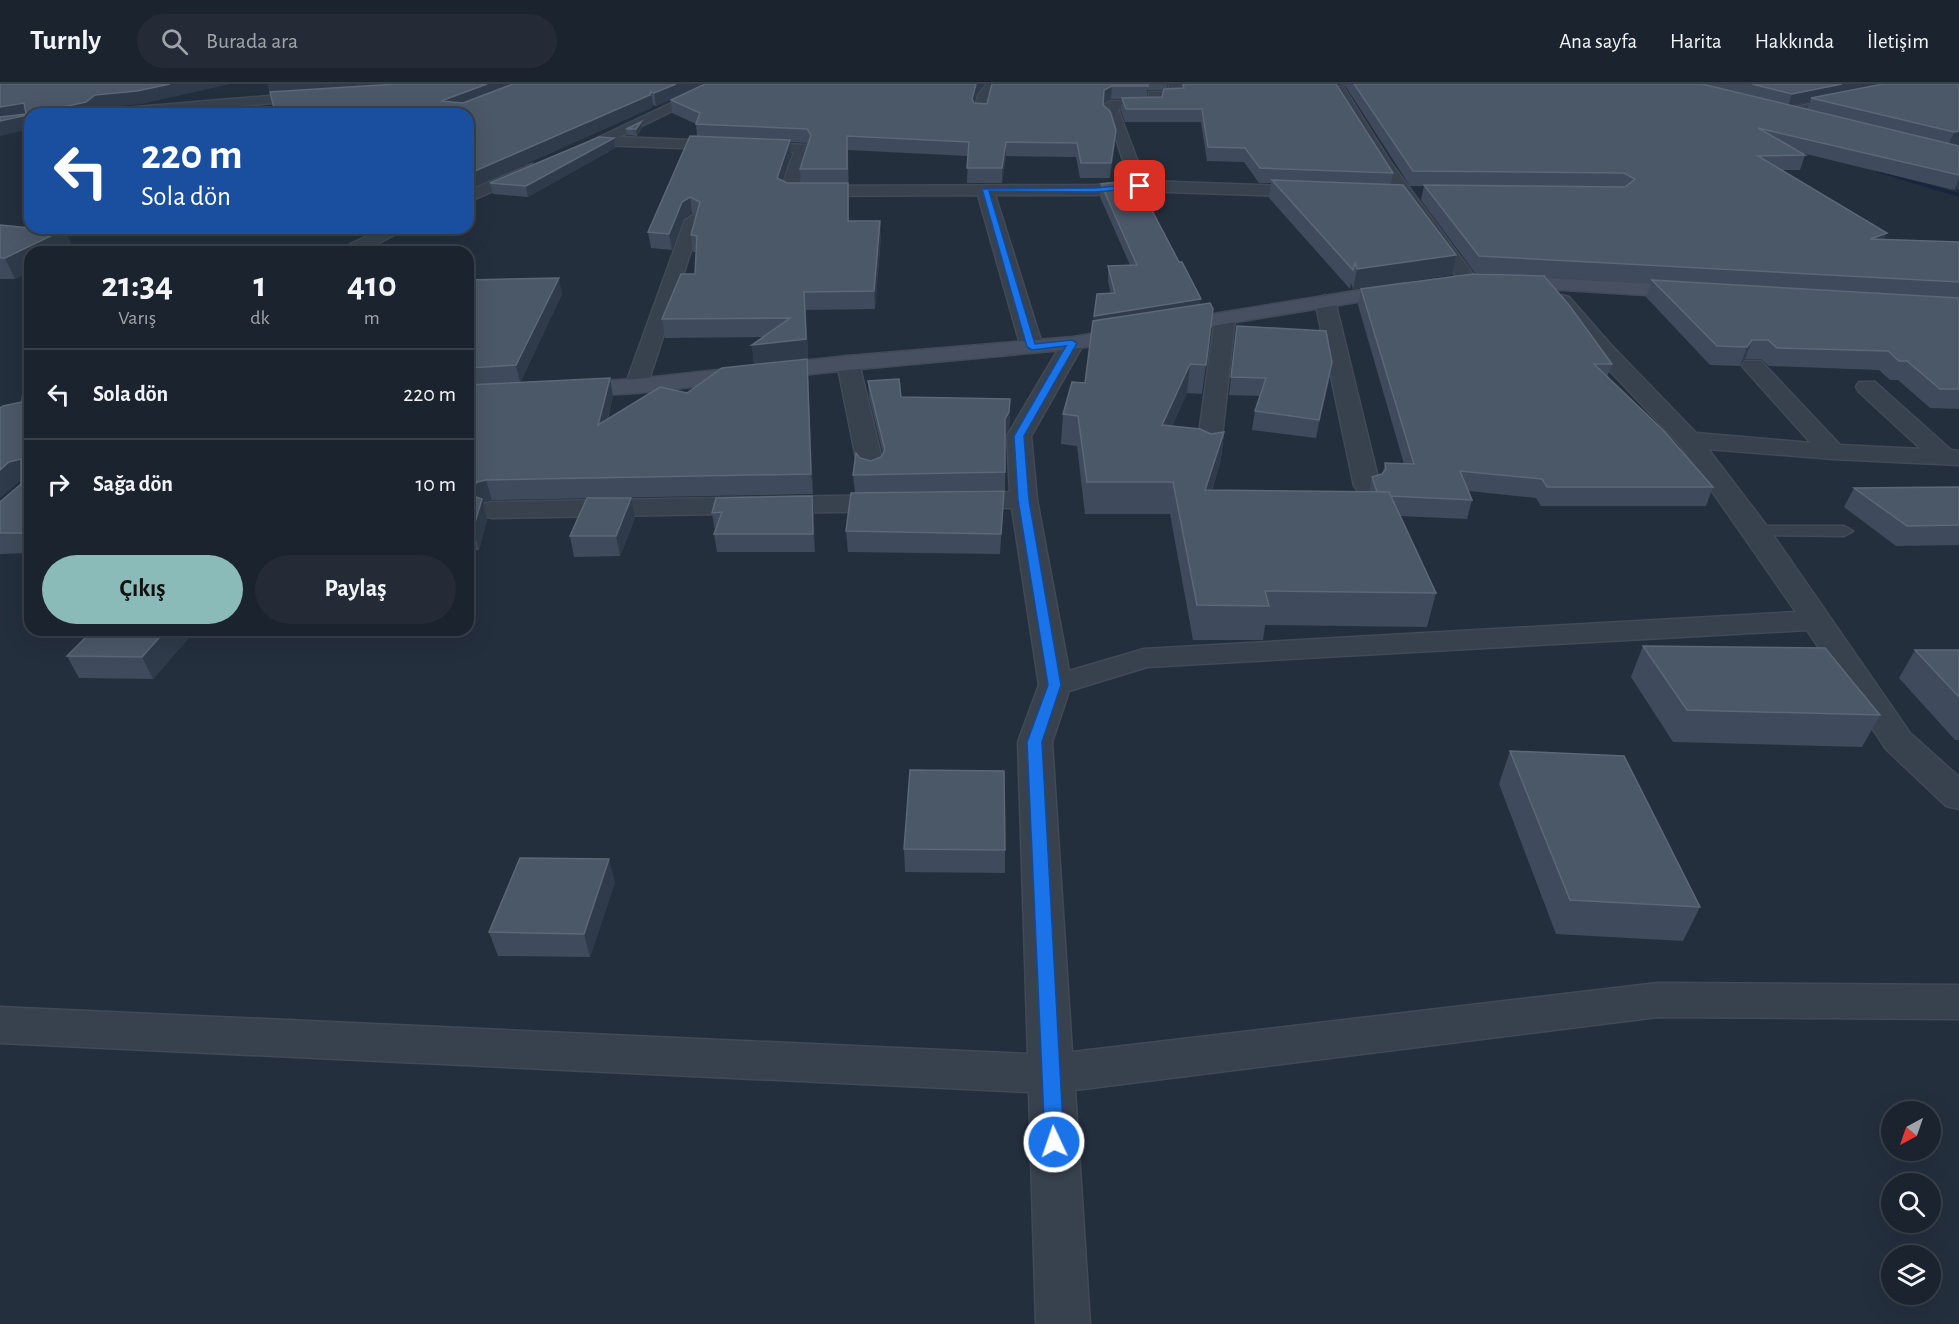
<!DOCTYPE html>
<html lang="tr">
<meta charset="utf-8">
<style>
body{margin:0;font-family:"Alegreya Sans",sans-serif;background:#242b36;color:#f1f3f6;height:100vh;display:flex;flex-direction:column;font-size:22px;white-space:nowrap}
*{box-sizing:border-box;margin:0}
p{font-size:20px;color:#a0a4aa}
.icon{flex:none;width:33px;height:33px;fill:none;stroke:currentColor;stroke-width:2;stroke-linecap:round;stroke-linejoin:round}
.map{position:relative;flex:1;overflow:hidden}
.details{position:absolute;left:24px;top:162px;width:450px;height:390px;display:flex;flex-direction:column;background:#1b232e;border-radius:18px;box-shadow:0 6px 24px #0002,0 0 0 2px #39404a}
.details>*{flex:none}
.banner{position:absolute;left:24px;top:24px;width:450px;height:126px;border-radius:18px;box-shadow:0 6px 24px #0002,0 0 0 2px #39404a;background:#1a4fa0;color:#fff;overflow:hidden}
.needle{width:39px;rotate:220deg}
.buttons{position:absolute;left:1881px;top:1017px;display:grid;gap:12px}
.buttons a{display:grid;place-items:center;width:60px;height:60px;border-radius:50%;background:#1b232e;box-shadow:0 6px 24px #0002,0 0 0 2px #39404a;font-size:30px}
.pin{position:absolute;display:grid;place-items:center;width:51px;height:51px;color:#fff;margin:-26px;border-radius:12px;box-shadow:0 3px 9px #0006}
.me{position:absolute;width:66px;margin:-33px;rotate:357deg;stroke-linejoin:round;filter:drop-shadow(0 0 4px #0008)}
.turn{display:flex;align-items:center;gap:21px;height:126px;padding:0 18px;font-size:27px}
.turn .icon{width:78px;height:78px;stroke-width:2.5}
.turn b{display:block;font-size:42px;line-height:51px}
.eta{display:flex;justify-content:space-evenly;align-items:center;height:102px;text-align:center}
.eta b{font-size:36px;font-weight:700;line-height:42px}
.button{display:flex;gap:12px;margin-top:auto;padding:12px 18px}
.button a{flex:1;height:69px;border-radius:36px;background:#8bbbb9;color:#111;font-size:24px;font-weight:700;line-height:69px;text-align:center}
.button a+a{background:#242b36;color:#f1f3f6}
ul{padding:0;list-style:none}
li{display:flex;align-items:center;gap:18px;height:90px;padding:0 18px;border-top:2px solid #39404a}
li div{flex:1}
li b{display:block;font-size:22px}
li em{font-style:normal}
header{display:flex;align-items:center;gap:36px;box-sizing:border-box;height:84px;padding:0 30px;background:#1b232e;border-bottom:2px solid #39404a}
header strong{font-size:28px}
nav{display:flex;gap:33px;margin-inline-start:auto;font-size:21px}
.search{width:420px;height:54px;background:#242b36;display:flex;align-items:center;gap:15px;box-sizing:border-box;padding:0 21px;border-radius:33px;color:#a0a4aa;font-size:22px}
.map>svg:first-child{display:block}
</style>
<header>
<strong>Turnly</strong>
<div class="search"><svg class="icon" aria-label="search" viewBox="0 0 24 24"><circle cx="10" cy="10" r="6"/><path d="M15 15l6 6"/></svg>Burada ara</div>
<nav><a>Ana sayfa</a><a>Harita</a><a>Hakkında</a><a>İletişim</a></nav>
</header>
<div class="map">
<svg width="1959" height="1240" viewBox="0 0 1959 1240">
<rect width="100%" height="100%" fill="#242f3e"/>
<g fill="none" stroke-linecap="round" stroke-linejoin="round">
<path fill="#17263c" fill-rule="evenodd" d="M1876,86L1959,109V113L1876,88Z"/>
<defs>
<g id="lane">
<path d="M1835,15L1838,19L1780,30L1776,27Z"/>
<path d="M1756,442H1844L1853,447L1844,452L1750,451L1747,447Z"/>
</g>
<g id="street">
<path d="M712,0H728L619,53L808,61L810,64L798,102L1095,101L1130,98L1111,39L1105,34L1104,21L1111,17H1149V8H1169V0H1181V15H1161V24L1118,25L1145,97L1315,103L1323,108L1315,113L1139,107L1095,111H995L1043,263L1039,267H1025L1021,263L978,111L788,112L780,107L794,68L598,61L591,57Z"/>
<path d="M987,0H1000L990,12L986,31H976L974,28L978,11Z"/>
<path d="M1312,0H1331L1344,4L1391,79L1478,197L1476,201H1462L1377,81L1335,10Z"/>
<path d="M316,8L322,12L321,15L148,30H93L100,26Z"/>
<path d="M532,80L540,85L537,88L468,118V107Z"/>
<path d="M693,131L701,136L647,302L644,307H628L625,302L685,136Z"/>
<path d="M384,144H407L362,168H339L342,164Z"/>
<path d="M1325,211L1335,217L1380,402L1376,407L1367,410L1358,407L1354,402L1315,217Z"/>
<path d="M1562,211L1569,213L1611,261L1696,349L1811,359L1742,282L1745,277H1761L1840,361L1921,365L1859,308L1856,303L1859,298H1875L1951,366L1959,367V381L1833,375L1708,365L1766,441L1910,649L1959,693V725L1946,722L1886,665L1807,546L1147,583L1069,607L1052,658L1072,968L1658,899L1959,901V935L1658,933L1075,1006L1090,1240H1036L1029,1008L0,959V923L1028,970L1018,658L1039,601L1012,424L950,423L946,417L950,411L1010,408L1007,352L1062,259L1066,255H1080L1084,259L1031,352L1037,416L1069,587L1144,565L1796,528L1680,361L1595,271L1555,221L1552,217Z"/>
<path d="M1225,228L1232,230L1235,234L1220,371L1217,376L1208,378L1199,376L1196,371L1215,234L1218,230Z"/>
<path d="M848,272L856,274L859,279L884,384L880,389L871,392L862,389L858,384L837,279L840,274Z"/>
<path d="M893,411L902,413L906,419L902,425L893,427L492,434L483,432L479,426L483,420L492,418Z"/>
</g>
<g id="secondary">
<path d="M1506,192L1694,202L1704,208L1694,214L1499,202L1496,198Z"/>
<path d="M1404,199L1414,205L1411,209L1073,265L848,286L636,309L568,313L560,311L557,306L560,301L568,299L636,295L848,272L1073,253Z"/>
</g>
</defs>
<use href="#lane" stroke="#414a57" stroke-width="3"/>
<use href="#street" stroke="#414a57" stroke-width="3"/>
<use href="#secondary" stroke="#414a57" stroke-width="3"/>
<use href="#lane" fill="#38414e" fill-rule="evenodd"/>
<use href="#street" fill="#38414e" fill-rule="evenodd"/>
<use href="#secondary" fill="#465061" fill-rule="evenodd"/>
</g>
<g fill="#3f4b5c" fill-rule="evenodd">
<path d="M268,0H985L976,10L974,19L987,20L992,0H1167V4H1182L1181,0H1336L1393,89L1391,100L1452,191L1353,205L1351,198L1350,205L1269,114L1271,99H1259L1244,78L1207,77L1201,38H1125L1121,27L1122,15H1111L1104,19L1103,21L1116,46L1115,59L1110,94H1080L1076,73L1006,72L1002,99H967L968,72L848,66L849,137L881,153L875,225L806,226L808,274L754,280L752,261L764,253L665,254L662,235L695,190L696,168H693L691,151L696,131L692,129L684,134L672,166L651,164L648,148L697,53L696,40L672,29L671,16L683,10L656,22L653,21L651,24L468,106V30L274,24ZM1147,6H1164L1162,13L1147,14ZM790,58L808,59L800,85L801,99H787L783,97L791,70Z"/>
<path d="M1338,0H1959V60L1955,61L1959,62V104L1954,106L1802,69L1805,71L1800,86H1782L1884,155L1959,158V325L1930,324L1898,296H1890L1879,286L1769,282L1761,275H1745L1740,282L1710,281L1646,213L1651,199L1545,193L1612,280L1607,293L1713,403L1706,422H1541L1536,414L1469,407L1472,416L1467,435L1400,432L1436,509L1427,543L1265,541L1263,556H1193L1170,430H1085L1077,362L1061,360L1063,330L1085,299L1094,232L1111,210L1108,197V182L1130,181L1100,113L1101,100L1200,220L1210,252L1202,310L1187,309L1172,342L1211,350L1224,348L1220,379L1212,406L1369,408L1372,393L1382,390L1383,388L1385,379L1404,380L1358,221L1361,205L1510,191L1475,189L1421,116L1424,102H1410L1346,3ZM1810,18L1807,25L1792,22Z"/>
<path d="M641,38L642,44L637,52L627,51L626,45Z"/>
<path d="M614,54L615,64L528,113L493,110L490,99Z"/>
<path d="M0,141L74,166L69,168H30V188L15,195H0Z"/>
<path d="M468,196L562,210L520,299L613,312L608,335L687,309L807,275L808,293L813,410L492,416L483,418L487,435L479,466L468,467Z"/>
<path d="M1237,242L1329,296L1316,354L1252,346L1255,327L1260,312L1229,311Z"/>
<path d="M868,297L901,313L1010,332L1009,345L1005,352V406L855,409L853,391L860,374L871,377L881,373L883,370L869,313Z"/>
<path d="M30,301V469L0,470V418L21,400V397H20Z"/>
<path d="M1959,403V461L1896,462L1844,423L1854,404Z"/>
<path d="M1004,407L1000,470L848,468L846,447Z"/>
<path d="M812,412L815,468H717L714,450L716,447H715L712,429Z"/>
<path d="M631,414L635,434L620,472L574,473L570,452Z"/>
<path d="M93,546H191L193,549L153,595L79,594L67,572Z"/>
<path d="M1643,562L1880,631L1862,663L1673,658L1631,593Z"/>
<path d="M1915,566H1959V656H1955L1899,594Z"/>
<path d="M1510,667L1700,823L1683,857L1556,850L1499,700Z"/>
<path d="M904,765L1005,766V789L905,788Z"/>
<path d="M615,798L590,873L498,872L489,848Z"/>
</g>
<g fill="#2f3b4b">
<path d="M170,0H230L142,20L100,24L93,30H33L95,11Z"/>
<path d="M268,0H402L271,8Z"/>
<path d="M487,0H522L445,30L441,17Z"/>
<path d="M676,0H707L656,22L654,9Z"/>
<path d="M976,0H985L976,10L972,27V15Z"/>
<path d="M1842,0H1900L1811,14L1810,18L1788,22L1792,10Z"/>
<path d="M1112,2L1111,15L1103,19L1104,6Z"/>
<path d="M651,8L653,21L651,24L468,106V90Z"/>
<path d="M24,19L30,31V45L0,52V23Z"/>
<path d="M641,38L642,44L637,52L636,45Z"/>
<path d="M1116,46L1115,59L1110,94L1111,79Z"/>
<path d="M1959,47V60L1948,62L1954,48Z"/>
<path d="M614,54L615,64L528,113L526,102Z"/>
<path d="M790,56L791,70L779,109L777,94Z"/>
<path d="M1006,58V72L1002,99V84Z"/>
<path d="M1959,95V104L1954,106Z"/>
<path d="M690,113L692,129L684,134L672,166L669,150L682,118Z"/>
<path d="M880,137L881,153L875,225L874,207Z"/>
<path d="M65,145L74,166L69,168H30V188L15,195L5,174Z"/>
<path d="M1887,149L1880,165L1870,155Z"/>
<path d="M1456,171L1452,191L1353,205L1357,185Z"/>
<path d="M559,194L562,210L520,299L516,281Z"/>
<path d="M804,208L808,274L754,280L752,261L806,255Z"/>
<path d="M1201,215L1199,230L1093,247L1094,232Z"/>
<path d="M1752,256L1745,275L1740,282L1747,263Z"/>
<path d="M807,275L808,293L813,410L811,390Z"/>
<path d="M1332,278L1329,296L1316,354L1319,336Z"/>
<path d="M1190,280L1187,309L1159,371L1162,341Z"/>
<path d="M610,294L613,312L601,359L598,341Z"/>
<path d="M1010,315L1009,345L1005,352V335Z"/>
<path d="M1224,348L1220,379L1201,438L1205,406Z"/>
<path d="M21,375L30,395L20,397L0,414V386L9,378Z"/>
<path d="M486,396L492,416L483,418L487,435L479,466L473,445L477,425L472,405L477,398Z"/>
<path d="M812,412L814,430L815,468L813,450Z"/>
<path d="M631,414L635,434L620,472L616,452Z"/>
<path d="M166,546H191L193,549L153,595L142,573Z"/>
<path d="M609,775L615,798L590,873L584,850Z"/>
</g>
<g fill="#4b5868" stroke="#5c6777" stroke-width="1.5">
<path d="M0,0H170L137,7L95,11L86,18L0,37V33L26,30L24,19L0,23Z"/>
<path d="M396,0H487L441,17L463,19L513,0H676L654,9L651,8L650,11L468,90V30H255L274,24L270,8Z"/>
<path d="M705,0H976L972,15L974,19L987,20L992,0H1148V2H1112L1104,6L1103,21L1110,27L1116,46L1111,79H1081L1077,59L1006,58L1002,84H967L969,58L847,52V85H800L811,51L807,45L696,40L700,29L671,16Z"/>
<path d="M1183,0H1336L1393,89L1260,84L1245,64L1208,63L1202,25H1126L1122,14L1162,13L1164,5L1184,4Z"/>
<path d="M1354,0H1702L1959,62V91L1758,44L1805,71L1758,72L1887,149L1870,155L1959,158V198L1479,172L1424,101L1625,103L1635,95L1624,89L1413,87Z"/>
<path d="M1752,0H1842L1792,10Z"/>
<path d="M1883,0H1959V47L1954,48L1811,14Z"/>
<path d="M641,38L636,45H626Z"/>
<path d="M690,52L790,56L777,94L787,99H848V137H880L874,207L804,208L806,255L752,261L790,234L662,235L681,190H695L697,152L691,151L700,118L690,113L682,118L669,150L648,148Z"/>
<path d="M599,53L614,54L526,102L490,99Z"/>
<path d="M1136,96L1179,178H1182L1201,215L1094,232L1097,210L1115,209L1108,182L1137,181L1101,100Z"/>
<path d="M1272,96L1403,101L1456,171L1357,185L1355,179L1353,186Z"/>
<path d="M0,141L30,144L65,145L5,174H0Z"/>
<path d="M1473,190L1544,192L1569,221L1612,280H1594L1664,347L1713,403H1547L1542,395L1460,387L1472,416L1390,412L1389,408H1377L1372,393L1382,390L1386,385L1385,379L1414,380L1361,205Z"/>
<path d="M559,194L516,281L468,284V196Z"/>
<path d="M1652,196L1959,214V305H1940L1907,277H1899L1888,267L1777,264L1768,256H1752L1747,263L1717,262Z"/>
<path d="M1210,219L1213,225L1206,281L1190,280L1162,341L1200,345L1211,350L1224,348L1205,406L1389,408L1436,509L1265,507L1269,522L1197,521L1173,398H1087L1078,332L1063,330L1072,298L1085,299L1093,237Z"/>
<path d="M1237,242L1326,247L1332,278L1319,336L1255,327L1266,294L1231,293Z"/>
<path d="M807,275L811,390L486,396L477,398L472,405L476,413L482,415L473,445L468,446V301L610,294L598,341L660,303L687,309L722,284Z"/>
<path d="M899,295L901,313L1010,315L1009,328L1005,335V388L853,391L856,369L860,374L871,377L881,373L885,366L868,297Z"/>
<path d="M30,301V449H0V418L21,400V375L9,378L0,386V324L3,322L22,318L23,307Z"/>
<path d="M1959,403V441L1907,442L1854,404Z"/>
<path d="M1004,407L1001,450L846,447L851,409Z"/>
<path d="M812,412L813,450H714L722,428L712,429L716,414Z"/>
<path d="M587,414H631L616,452H570Z"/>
<path d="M93,546H166L142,573L67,572Z"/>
<path d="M1643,562L1825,564L1880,631L1687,626Z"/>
<path d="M1915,566H1959V613Z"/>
<path d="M1510,667L1624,672L1700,823L1570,816Z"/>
<path d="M910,686L1004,687L1005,766L904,765Z"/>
<path d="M520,774L609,775L584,850L489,848Z"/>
</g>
<path fill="#1a73e8" stroke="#114b97" stroke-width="1.5" d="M1140,100L1142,104L1095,108L989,107L1035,260L1072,256L1077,259L1024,352L1029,416L1061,601L1042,658L1064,1058L1061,1065L1054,1067L1048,1065L1045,1058L1027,658L1048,601L1018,416L1014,352L1066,262L1032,266L1027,263L982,105L1095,104Z"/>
</svg>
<div class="buttons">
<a><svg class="needle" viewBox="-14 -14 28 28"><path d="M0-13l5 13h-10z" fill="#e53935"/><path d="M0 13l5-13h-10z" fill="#a0a4aa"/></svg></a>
<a><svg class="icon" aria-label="search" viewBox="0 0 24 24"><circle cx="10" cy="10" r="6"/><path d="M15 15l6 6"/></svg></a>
<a><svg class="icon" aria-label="layers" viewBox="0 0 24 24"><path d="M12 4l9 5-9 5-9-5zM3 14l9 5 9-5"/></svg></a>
</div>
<div class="pin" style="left:1140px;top:102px;background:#d93025"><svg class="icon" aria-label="arrive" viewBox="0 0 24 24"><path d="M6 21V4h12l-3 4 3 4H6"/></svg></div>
<svg class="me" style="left:1054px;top:1058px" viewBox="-20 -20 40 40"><circle r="17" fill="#1a73e8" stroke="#fff" stroke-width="3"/><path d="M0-11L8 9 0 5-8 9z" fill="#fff"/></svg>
<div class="banner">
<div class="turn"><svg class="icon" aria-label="left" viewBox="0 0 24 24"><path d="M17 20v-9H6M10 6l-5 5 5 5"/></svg><div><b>220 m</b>Sola dön</div></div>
</div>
<section class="details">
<div class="eta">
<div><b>21:34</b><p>Varış</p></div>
<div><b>1</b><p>dk</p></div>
<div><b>410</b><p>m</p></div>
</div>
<ul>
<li><svg class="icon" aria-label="left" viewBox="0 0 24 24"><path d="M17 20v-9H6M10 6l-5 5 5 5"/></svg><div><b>Sola dön</b></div><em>220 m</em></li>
<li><svg class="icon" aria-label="right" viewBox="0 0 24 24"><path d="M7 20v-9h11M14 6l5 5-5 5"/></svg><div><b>Sağa dön</b></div><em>10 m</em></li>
</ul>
<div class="button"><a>Çıkış</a><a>Paylaş</a></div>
</section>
</div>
